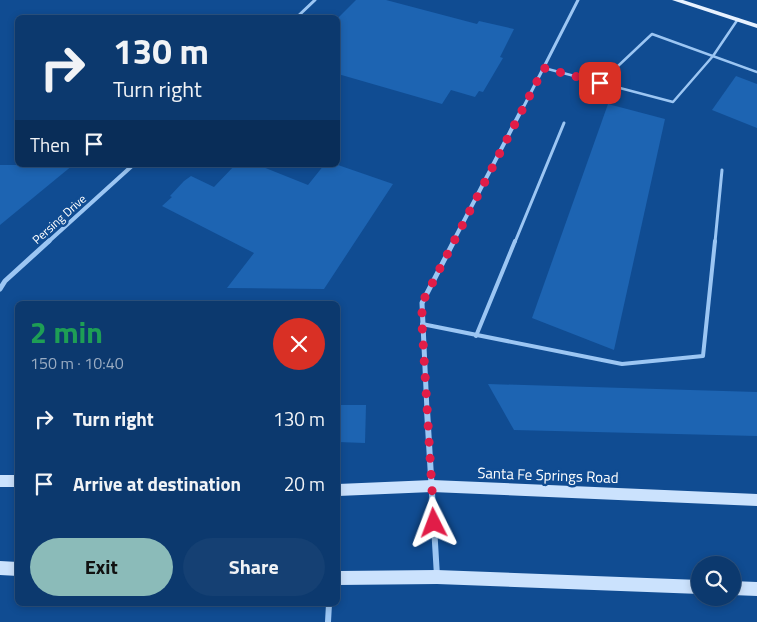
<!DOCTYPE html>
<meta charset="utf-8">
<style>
body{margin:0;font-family:"Titillium Web",sans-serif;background:#154073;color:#f1f3f6;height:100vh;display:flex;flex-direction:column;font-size:19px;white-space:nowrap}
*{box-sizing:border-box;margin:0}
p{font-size:16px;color:#9aacc2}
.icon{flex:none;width:28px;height:28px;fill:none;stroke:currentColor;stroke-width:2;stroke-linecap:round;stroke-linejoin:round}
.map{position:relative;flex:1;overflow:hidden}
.details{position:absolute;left:15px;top:301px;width:325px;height:305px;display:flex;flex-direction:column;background:#0c396e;border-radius:8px;box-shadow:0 2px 8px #0003,0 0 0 1px #2c5381}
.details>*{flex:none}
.hud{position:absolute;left:15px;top:15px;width:325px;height:152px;border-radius:8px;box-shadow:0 2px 8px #0003,0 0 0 1px #2c5381;background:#0c396e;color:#f1f3f6;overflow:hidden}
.fabs{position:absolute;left:691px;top:556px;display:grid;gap:10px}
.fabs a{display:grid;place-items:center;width:50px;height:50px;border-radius:50%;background:#0c396e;box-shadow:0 2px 8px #0003,0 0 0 1px #2c5381;font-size:25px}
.pin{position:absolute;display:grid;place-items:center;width:42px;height:42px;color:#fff;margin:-21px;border-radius:10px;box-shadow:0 2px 8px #0006}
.me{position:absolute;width:55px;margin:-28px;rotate:357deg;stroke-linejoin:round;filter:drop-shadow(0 0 4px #0008)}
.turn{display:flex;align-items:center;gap:18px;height:105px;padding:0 15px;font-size:22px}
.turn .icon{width:65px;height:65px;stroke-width:2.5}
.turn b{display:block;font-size:35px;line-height:42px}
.then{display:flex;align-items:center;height:48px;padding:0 15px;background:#0003;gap:10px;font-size:19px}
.round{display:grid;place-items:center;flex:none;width:52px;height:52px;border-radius:26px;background:#154073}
.headline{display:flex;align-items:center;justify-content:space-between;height:85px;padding:0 15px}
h1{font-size:30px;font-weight:700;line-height:38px;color:#1e9e55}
.action{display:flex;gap:10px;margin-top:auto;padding:10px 15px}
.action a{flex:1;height:58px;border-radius:30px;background:#8bbbb9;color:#111;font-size:20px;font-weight:700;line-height:58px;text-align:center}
.action a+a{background:#154073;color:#f1f3f6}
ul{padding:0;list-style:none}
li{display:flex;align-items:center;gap:15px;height:65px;padding:0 15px}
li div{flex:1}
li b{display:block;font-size:19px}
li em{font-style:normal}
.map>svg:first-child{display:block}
</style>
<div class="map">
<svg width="757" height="622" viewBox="0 0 757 622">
<rect width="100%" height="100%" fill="#104c92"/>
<g fill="#1d64b2">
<path d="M356,0H386L477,24L479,21L514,29L500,57L503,58L483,92L479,91L475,97L451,90L442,104L338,74V18Z"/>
<path d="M736,76L757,84V128L712,110Z"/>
<path d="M608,104L665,119L614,350L532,318Z"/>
<path d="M0,165H73L0,225Z"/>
<path d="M235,165H258L308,185L324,165H338L393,184L324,289L227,288L254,253L162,206L172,197L170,196L184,181L191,176L214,187Z"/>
<path d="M488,384L757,392V436L514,430Z"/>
<path d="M338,405H366L365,443L338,442Z"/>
</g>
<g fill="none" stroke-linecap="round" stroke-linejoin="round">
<g stroke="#9cc6f3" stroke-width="2.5">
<path d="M544,68L673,102L713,56L738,19"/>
<path d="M600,83L652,34L757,72"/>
</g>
<g stroke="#9cc6f3" stroke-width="3">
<path d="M515,242L564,123"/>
<path d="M715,242L722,170"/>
</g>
<g stroke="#9cc6f3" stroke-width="4">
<path d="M422,324L622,364L703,356L715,241"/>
<path d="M476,336L515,241"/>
</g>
<g stroke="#9cc6f3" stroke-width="3">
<path d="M296,18L315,0"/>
<path d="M523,108L578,0"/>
</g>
<g stroke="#9cc6f3" stroke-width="4">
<path d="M48,242L133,165"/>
<path d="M453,242L523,107"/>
</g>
<g stroke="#9cc6f3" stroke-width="5">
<path d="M0,289L5,281L49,241"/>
<path d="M427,411L422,303L454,241"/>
</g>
<g stroke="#9cc6f3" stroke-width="6">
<path d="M427,410L437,576"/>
<path d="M328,622L329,604"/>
</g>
<g fill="#cbe2fd" fill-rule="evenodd">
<rect x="0" y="475" width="18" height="12"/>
<path d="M432,480L757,494V506L432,492L338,496V484Z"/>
<path d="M0,561L18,562V576L0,575Z"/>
<path d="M437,570L700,580V594L437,584L338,585V571Z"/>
<path d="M732,581L757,582V596L732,595Z"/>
</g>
<path fill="#e8f2ff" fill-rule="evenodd" d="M672,0H683L757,24V28Z"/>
</g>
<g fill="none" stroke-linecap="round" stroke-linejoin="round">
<path stroke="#e11d48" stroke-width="9" stroke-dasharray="0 16.2" d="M434,523L422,324V303L544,68L600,83"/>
</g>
<g text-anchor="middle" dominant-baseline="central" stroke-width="5" stroke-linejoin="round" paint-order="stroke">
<g font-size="12" fill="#fff" stroke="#104c92">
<text transform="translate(59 219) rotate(-42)">Persing Drive</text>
</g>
<g font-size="15" fill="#fff" stroke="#104c92">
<text transform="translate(548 475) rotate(2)">Santa Fe Springs Road</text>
</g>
</g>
</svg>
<div class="fabs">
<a><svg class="icon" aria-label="search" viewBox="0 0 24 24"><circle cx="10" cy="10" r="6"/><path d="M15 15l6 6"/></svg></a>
</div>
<div class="pin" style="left:600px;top:83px;background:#d93025"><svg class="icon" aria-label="arrive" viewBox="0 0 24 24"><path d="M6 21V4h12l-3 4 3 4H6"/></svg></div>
<svg class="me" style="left:434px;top:523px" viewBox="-20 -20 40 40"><path d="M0-17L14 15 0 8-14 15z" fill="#e11d48" stroke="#fff" stroke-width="4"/></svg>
<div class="hud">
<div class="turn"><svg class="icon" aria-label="right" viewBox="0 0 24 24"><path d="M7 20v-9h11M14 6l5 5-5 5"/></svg><div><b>130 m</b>Turn right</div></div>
<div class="then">Then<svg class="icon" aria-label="arrive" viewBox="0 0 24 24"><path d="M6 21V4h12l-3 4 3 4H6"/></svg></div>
</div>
<section class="details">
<div class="headline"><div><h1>2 min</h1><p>150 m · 10:40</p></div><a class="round" style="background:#d93025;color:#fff"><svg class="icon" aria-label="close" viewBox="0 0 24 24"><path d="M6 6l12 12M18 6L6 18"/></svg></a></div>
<ul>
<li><svg class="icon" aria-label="right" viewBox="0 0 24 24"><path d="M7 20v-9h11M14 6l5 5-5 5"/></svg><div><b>Turn right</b></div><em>130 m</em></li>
<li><svg class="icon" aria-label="arrive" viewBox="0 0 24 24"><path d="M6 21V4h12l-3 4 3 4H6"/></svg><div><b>Arrive at destination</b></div><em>20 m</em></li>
</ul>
<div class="action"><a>Exit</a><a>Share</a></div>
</section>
</div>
